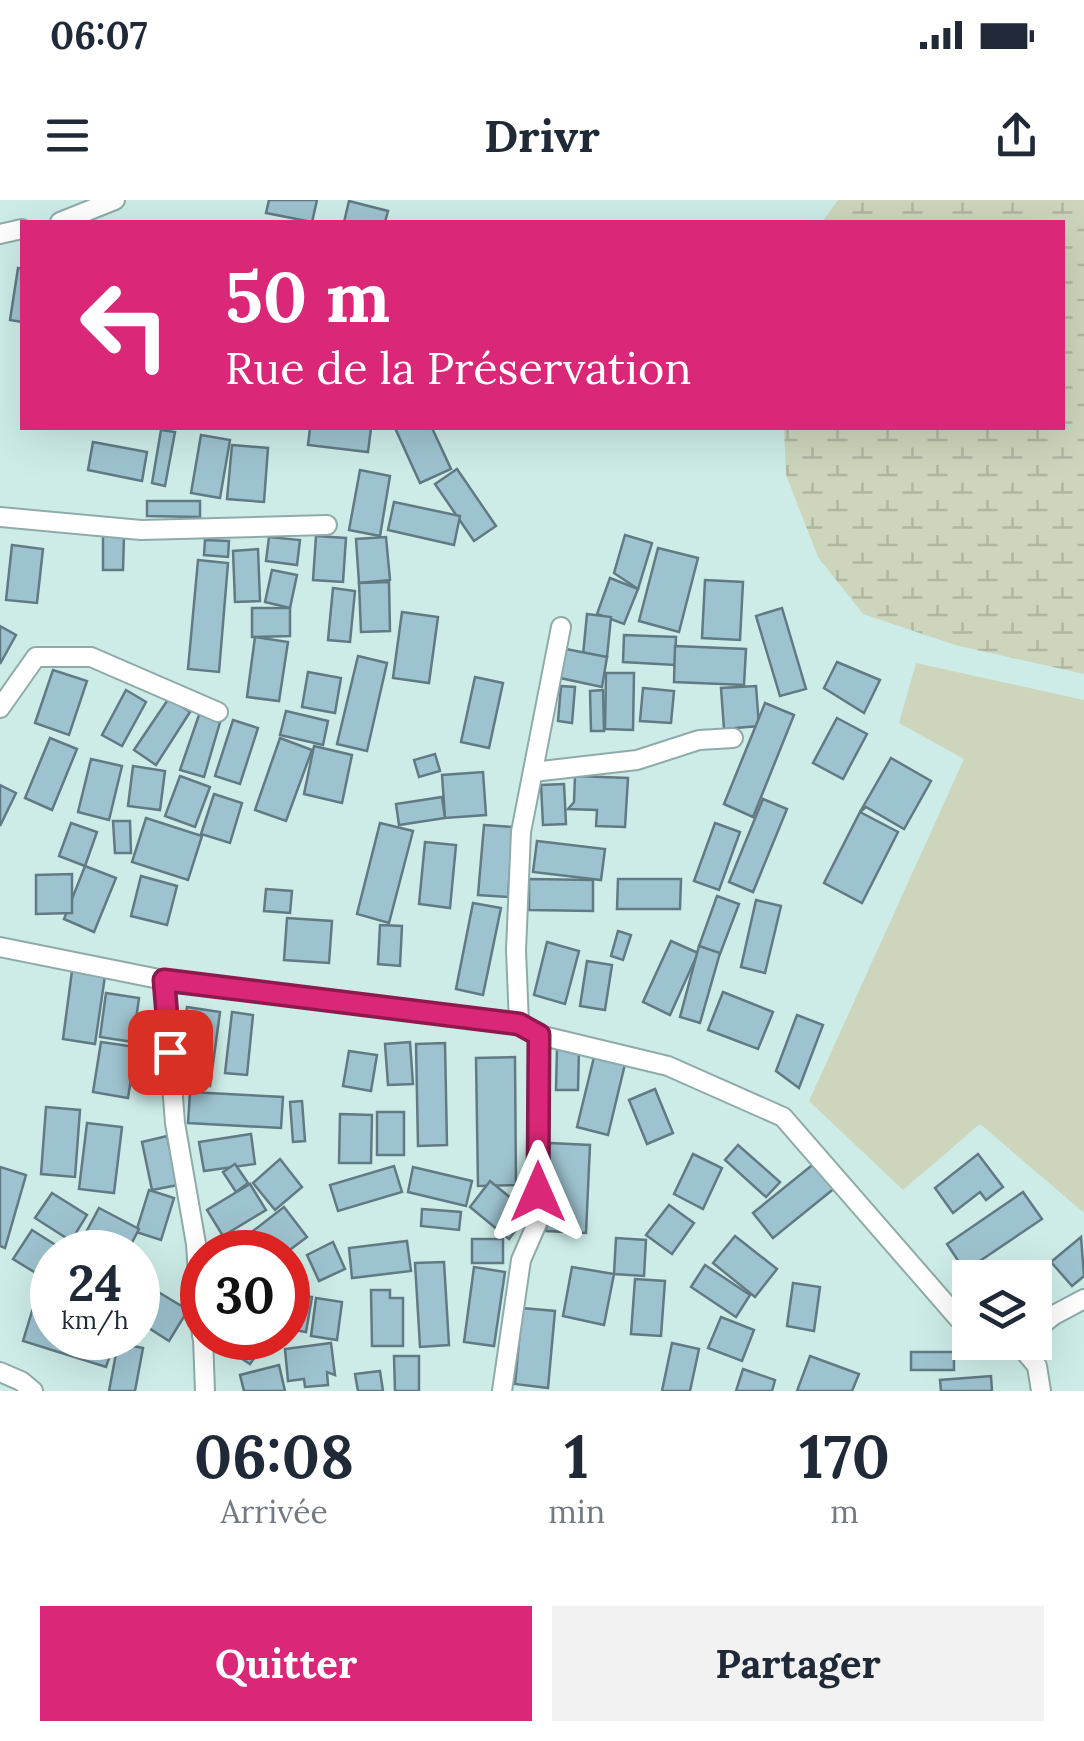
<!DOCTYPE html>
<html lang="fr">
<meta charset="utf-8">
<style>
body{margin:0;font-family:Lora,serif;background:#f2f2f3;color:#1f2937;height:100vh;display:flex;flex-direction:column;font-size:38px;white-space:nowrap}
*{box-sizing:border-box;margin:0}
p{font-size:32px;color:#747a83}
.icon{flex:none;width:55px;height:55px;fill:none;stroke:currentColor;stroke-width:2;stroke-linecap:round;stroke-linejoin:round}
.map{position:relative;height:1191px;overflow:hidden}
.details{display:flex;flex-direction:column;background:#fff;flex:1}
.details>*{flex:none}
.top-card{position:absolute;left:20px;top:20px;width:1045px;height:210px;border-radius:0px;box-shadow:0 10px 40px #0002;background:#db2777;color:#fff;overflow:hidden}
.fabs{position:absolute;left:952px;top:1060px;display:grid;gap:20px}
.fabs a{display:grid;place-items:center;width:100px;height:100px;border-radius:0px;background:#fff;box-shadow:0 10px 40px #0002;font-size:50px}
.speed{position:absolute;left:30px;top:1030px;display:flex;gap:20px;font-size:50px;font-weight:700;text-align:center}
.speed>*{display:grid;place-content:center;width:130px;height:130px;border-radius:50%;background:#fff;box-shadow:0 10px 40px #0002;line-height:1}
.speed small{font-size:25px;font-weight:400}
.speed .limit{border:15px solid #d22;background:#fff;color:#111}
.pin{position:absolute;display:grid;place-items:center;width:85px;height:85px;color:#fff;margin:-42px;border-radius:20px;box-shadow:0 5px 15px #0006}
.me{position:absolute;width:110px;margin:-55px;rotate:0deg;stroke-linejoin:round;filter:drop-shadow(0 0 8px #0008)}
.turn{display:flex;align-items:center;gap:35px;height:210px;padding:0 40px;font-size:45px}
.turn .icon{width:130px;height:130px;stroke-width:2.5}
.turn b{display:block;font-size:70px;line-height:85px}
.eta{display:flex;justify-content:space-evenly;align-items:center;height:170px;text-align:center}
.eta b{font-size:60px;font-weight:800;line-height:70px}
.cta{display:flex;gap:20px;margin-top:auto;padding:20px 40px}
.cta a{flex:1;height:115px;border-radius:0px;background:#db2777;color:#fff;font-size:40px;font-weight:800;line-height:115px;text-align:center}
.cta a+a{background:#f2f2f3;color:#1f2937}
.status{display:flex;justify-content:space-between;align-items:center;height:70px;padding:0 50px;background:#fff;direction:ltr}
.status svg{height:28px;fill:currentColor}
header{display:flex;justify-content:space-between;align-items:center;height:130px;padding:0 40px;background:#fff;font-size:45px;font-weight:800}
.map>svg:first-child{display:block}
</style>
<div class="status"><b>06:07</b><svg viewBox="0 0 49 12"><path d="M0 12V9h3v3zM5 12V6h3v6zM10 12V3h3v9zM15 12V0h3v12zM26 1h20v11H26zM47 4h2v5h-2z"/></svg></div>
<header><svg class="icon" aria-label="menu" viewBox="0 0 24 24"><path d="M4 6h16M4 12h16M4 18h16"/></svg>Drivr<svg class="icon" aria-label="share" viewBox="0 0 24 24"><path d="M12 15V3M7 8l5-5 5 5M5 13v7h14v-7"/></svg></header>
<div class="map">
<svg width="1084" height="1191" viewBox="0 0 1084 1191">
<defs>
<pattern id="wetland-marsh" width="20" height="14" patternUnits="userSpaceOnUse" patternTransform="scale(2.5)"><rect width="20" height="14" fill="#cdd6bc"/><path d="M1 5h8M5 5V1M11 12h8M15 12V8" fill="none" stroke="#afb7a1"/></pattern>
</defs>
<rect width="100%" height="100%" fill="#cdece8"/>
<path fill="#cdd6bc" d="M916,463L1084,500V1013L980,924L903,990L809,901L964,559L899,523Z"/>
<path fill="url(#wetland-marsh)" d="M838,0H1084V474L955,445L863,414L818,357L786,275L784,228H1062V22H822Z"/>
<g fill="#9ec3d0" stroke="#617a83" stroke-width="2.5">
<path d="M269,0H317L312,22L266,13Z"/>
<path d="M349,1L388,11L385,22H344Z"/>
<path d="M18,68L22,69V122L10,120Z"/>
<path d="M310,228H371L368,252L308,245Z"/>
<path d="M395,228H432L451,269L420,283Z"/>
<path d="M161,230L175,232L165,286L152,283Z"/>
<path d="M201,235L230,240L220,298L191,293Z"/>
<path d="M93,242L147,252L142,281L88,270Z"/>
<path d="M232,245L268,248L264,302L227,299Z"/>
<path d="M457,269L496,326L474,341L435,284Z"/>
<path d="M360,270L390,276L380,336L349,330Z"/>
<path d="M147,301H200V317L147,316Z"/>
<path d="M394,302L460,316L454,345L388,330Z"/>
<path d="M103,335L124,336L123,370H103Z"/>
<path d="M625,335L652,343L638,389L614,373Z"/>
<path d="M316,336L346,338L343,382L313,380Z"/>
<path d="M269,337L300,340L297,365L266,361Z"/>
<path d="M386,337L390,380L359,383L356,339Z"/>
<path d="M205,340L229,341L228,357L204,355Z"/>
<path d="M12,345L43,349L37,403L6,400Z"/>
<path d="M658,348L698,358L679,432L639,421Z"/>
<path d="M258,349L260,401L235,402L233,351Z"/>
<path d="M198,360L228,363L219,472L188,469Z"/>
<path d="M272,370L297,375L290,408L265,402Z"/>
<path d="M610,378L638,389L624,424L597,414Z"/>
<path d="M705,380L743,382L740,440L702,438Z"/>
<path d="M389,382L390,431L361,432L359,383Z"/>
<path d="M333,388L355,391L350,442L328,440Z"/>
<path d="M252,408H290V436L252,437Z"/>
<path d="M782,408L806,489L780,496L756,416Z"/>
<path d="M402,412L438,417L429,483L393,478Z"/>
<path d="M587,414L611,417L607,457L583,455Z"/>
<path d="M0,426L16,435L0,464Z"/>
<path d="M624,435L676,437L675,465L623,462Z"/>
<path d="M255,437L288,442L279,501L247,497Z"/>
<path d="M675,446L746,449L744,485L674,482Z"/>
<path d="M566,449L607,457L602,487L560,478Z"/>
<path d="M358,456L387,463L367,551L337,544Z"/>
<path d="M837,462L880,480L864,513L824,488Z"/>
<path d="M53,470L87,481L69,535L35,523Z"/>
<path d="M308,472L341,478L335,513L302,507Z"/>
<path d="M606,473H634L633,530L605,529Z"/>
<path d="M475,477L503,483L489,548L461,542Z"/>
<path d="M561,486L575,487L572,523L558,521Z"/>
<path d="M756,486L759,526L724,529L721,488Z"/>
<path d="M643,488L674,491L671,523L640,521Z"/>
<path d="M126,490L146,502L122,546L102,535Z"/>
<path d="M603,490L604,531H591L590,491Z"/>
<path d="M169,498L190,512L156,565L134,550Z"/>
<path d="M765,503L794,515L753,617L724,604Z"/>
<path d="M286,511L328,521L323,545L280,535Z"/>
<path d="M200,512L221,519L204,577L180,570Z"/>
<path d="M837,518L867,534L843,579L813,563Z"/>
<path d="M233,520L258,528L240,584L215,576Z"/>
<path d="M50,538L77,549L52,610L25,598Z"/>
<path d="M280,538L312,550L286,621L255,610Z"/>
<path d="M314,546L352,555L342,603L304,594Z"/>
<path d="M435,554L440,571L419,577L414,560Z"/>
<path d="M891,558L931,581L904,629L866,607L860,612Z"/>
<path d="M91,559L122,566L109,620L78,612Z"/>
<path d="M133,566L165,571L160,610L128,606Z"/>
<path d="M483,572L486,615L445,618L442,575Z"/>
<path d="M180,576L210,587L195,627L165,616Z"/>
<path d="M575,576L628,578L625,627L596,626L597,610L568,609L574,602Z"/>
<path d="M564,584L566,624L543,625L541,585Z"/>
<path d="M0,585L16,593L0,626Z"/>
<path d="M214,594L242,603L230,643L201,634Z"/>
<path d="M442,597L445,618L399,625L396,604Z"/>
<path d="M763,599L787,609L753,692L729,682Z"/>
<path d="M860,612L898,632L862,703L824,683Z"/>
<path d="M146,618L202,636L188,680L132,662Z"/>
<path d="M113,621H130L131,653H115Z"/>
<path d="M71,623L97,632L85,666L59,656Z"/>
<path d="M380,623L413,631L389,723L357,714Z"/>
<path d="M715,623L740,632L719,690L694,681Z"/>
<path d="M484,625L513,627L508,697L478,695Z"/>
<path d="M537,641L605,649L601,680L533,672Z"/>
<path d="M425,642L456,645L450,708L419,704Z"/>
<path d="M85,666L116,678L94,732L64,719Z"/>
<path d="M72,674V713L36,714V675Z"/>
<path d="M141,676L177,686L167,725L131,716Z"/>
<path d="M529,679L593,680V711L529,710Z"/>
<path d="M618,679H681L680,709H617Z"/>
<path d="M266,689L292,691L290,713L264,711Z"/>
<path d="M717,696L739,704L720,754L699,746Z"/>
<path d="M756,700L781,706L765,773L741,767Z"/>
<path d="M473,703L501,708L483,795L456,789Z"/>
<path d="M287,718L332,721L329,763L284,760Z"/>
<path d="M380,725L402,726L400,766L378,764Z"/>
<path d="M618,731L631,735L623,760L611,756Z"/>
<path d="M671,741L698,753L670,815L643,802Z"/>
<path d="M547,742L579,751L565,804L534,795Z"/>
<path d="M699,746L720,753L700,823L680,817Z"/>
<path d="M587,761L612,765L605,810L580,806Z"/>
<path d="M72,771L105,776L95,844L63,839Z"/>
<path d="M723,792L773,812L758,849L708,830Z"/>
<path d="M106,793L139,798L133,842L100,837Z"/>
<path d="M187,807L220,812L210,886L178,881Z"/>
<path d="M232,812L253,815L247,875L225,873Z"/>
<path d="M797,815L823,825L799,888L776,871Z"/>
<path d="M101,842L136,847L128,898L93,892Z"/>
<path d="M410,842L413,884L388,885L385,844Z"/>
<path d="M445,843L447,945L418,946L416,844Z"/>
<path d="M557,849H579L578,890H556Z"/>
<path d="M349,851L377,855L371,891L343,886Z"/>
<path d="M515,857L516,985L478,986L476,858Z"/>
<path d="M594,857L625,864L608,935L577,927Z"/>
<path d="M655,889L673,933L647,944L629,900Z"/>
<path d="M190,892L283,897L281,928L188,923Z"/>
<path d="M302,901L305,941L293,942L290,902Z"/>
<path d="M46,907L80,910L75,977L41,974Z"/>
<rect x="377" y="912" width="27" height="43"/>
<path d="M340,914L372,915L371,963H339Z"/>
<path d="M87,923L122,927L114,993L79,989Z"/>
<path d="M251,934L255,964L204,971L199,942Z"/>
<path d="M167,936L178,985L152,990L142,942Z"/>
<path d="M550,943L590,945L586,1033L546,1031Z"/>
<path d="M738,945L780,982L766,997L725,960Z"/>
<path d="M693,954L722,968L703,1009L674,994Z"/>
<path d="M978,954L1003,987L986,1000L980,992L953,1013L935,988Z"/>
<path d="M280,959L302,987L275,1010L253,983Z"/>
<path d="M816,962L836,987L773,1038L753,1013Z"/>
<path d="M235,964L248,983L236,992L223,972Z"/>
<path d="M394,966L402,992L338,1011L330,985Z"/>
<path d="M0,967L26,975L5,1048L0,1046Z"/>
<path d="M413,967L472,981L466,1006L408,992Z"/>
<path d="M490,981L529,1013L509,1039L470,1007Z"/>
<path d="M250,984L266,1010L223,1036L207,1010Z"/>
<path d="M149,990L174,998L161,1040L136,1032Z"/>
<path d="M1023,992L1042,1019L965,1071L947,1044Z"/>
<path d="M52,993L87,1015L71,1041L35,1018Z"/>
<path d="M669,1005L694,1023L672,1054L646,1035Z"/>
<path d="M284,1007L307,1037L287,1052H255L244,1038Z"/>
<path d="M99,1008L139,1029L127,1052H111L83,1038Z"/>
<path d="M422,1009L461,1012L459,1030L421,1026Z"/>
<path d="M32,1030L62,1049L60,1052H52V1064L44,1078L13,1059Z"/>
<path d="M735,1036L777,1069L755,1097L713,1063Z"/>
<path d="M1081,1037L1084,1076L1072,1086L1051,1062Z"/>
<path d="M616,1038L646,1040L644,1076L614,1074Z"/>
<rect x="472" y="1039" width="31" height="24"/>
<path d="M407,1041L411,1071L352,1078L349,1048Z"/>
<path d="M333,1042L345,1069L319,1081L307,1055Z"/>
<path d="M444,1062L449,1145L420,1147L415,1063Z"/>
<path d="M705,1065L750,1095L736,1117L691,1087Z"/>
<path d="M474,1067L505,1072L494,1146L464,1142Z"/>
<path d="M572,1067L614,1074L604,1125L563,1116Z"/>
<path d="M635,1079L665,1081L661,1136L631,1134Z"/>
<path d="M793,1083L820,1087L814,1131L787,1126Z"/>
<path d="M155,1090L188,1110L169,1141L138,1121Z"/>
<path d="M371,1090H390V1098H403V1146H372Z"/>
<path d="M288,1093L312,1097L306,1132L288,1129Z"/>
<path d="M316,1098L342,1102L337,1140L311,1136Z"/>
<path d="M33,1108L52,1114V1138H116L106,1167L23,1141Z"/>
<path d="M522,1108L555,1111L548,1188L515,1184Z"/>
<path d="M721,1117L754,1130L742,1161L708,1148Z"/>
<path d="M215,1138H268L250,1164L213,1140Z"/>
<path d="M118,1143L143,1148L135,1191H109Z"/>
<path d="M331,1143L335,1175L327,1172L328,1185L305,1187L304,1179L288,1181L285,1149Z"/>
<path d="M672,1143L699,1149L690,1191H662Z"/>
<rect x="911" y="1152" width="43" height="18"/>
<path d="M394,1156H419V1191H395Z"/>
<path d="M810,1156L859,1174L852,1191H797Z"/>
<path d="M279,1165L285,1191H244L240,1175Z"/>
<path d="M743,1169L775,1180L772,1191H736Z"/>
<path d="M380,1171L383,1191H358L355,1174Z"/>
<path d="M991,1176L992,1191H941L940,1180Z"/>
</g>
<g fill="none" stroke-linecap="round" stroke-linejoin="round">
<defs>
<g id="minor">
<path d="M60,22L115,0"/>
<path d="M0,34L22,29"/>
<path d="M0,317L141,330L327,325"/>
<path d="M0,508L36,457H91L218,512"/>
<path d="M533,572L637,560L699,540L733,538"/>
<path d="M0,747L164,780L519,824L539,835L668,866L783,917L958,1118L970,1123"/>
<path d="M164,780L175,923L196,1044L202,1136"/>
<path d="M519,824L516,750L521,632L561,427"/>
<path d="M1035,1130L1054,1115L1084,1099"/>
<path d="M203,1138L205,1191"/>
<path d="M1017,1142L1037,1166L1041,1191"/>
<path d="M0,1172L21,1181L33,1191"/>
<path d="M502,1191L521,1060L538,1021L539,835"/>
</g>
</defs>
<use href="#minor" stroke="#8eaba9" stroke-width="22"/>
<use href="#minor" stroke="#fff" stroke-width="18"/>
</g>
<g fill="none" stroke-linecap="round" stroke-linejoin="round">
<defs>
<path id="route" d="M170,852L164,780L519,824L539,835L538,992"/>
</defs>
<use href="#route" stroke="#8e194d" stroke-width="25"/>
<use href="#route" stroke="#db2777" stroke-width="18"/>
</g>
</svg>
<div class="fabs">
<a><svg class="icon" aria-label="layers" viewBox="0 0 24 24"><path d="M12 4l9 5-9 5-9-5zM3 14l9 5 9-5"/></svg></a>
</div>
<div class="speed"><div>24<small>km/h</small></div><div class="limit">30</div></div>
<div class="pin" style="left:170px;top:852px;background:#d93025"><svg class="icon" aria-label="arrive" viewBox="0 0 24 24"><path d="M6 21V4h12l-3 4 3 4H6"/></svg></div>
<svg class="me" style="left:538px;top:992px" viewBox="-20 -20 40 40"><path d="M0-17L14 15 0 8-14 15z" fill="#db2777" stroke="#fff" stroke-width="4"/></svg>
<div class="top-card">
<div class="turn"><svg class="icon" aria-label="left" viewBox="0 0 24 24"><path d="M17 20v-9H6M10 6l-5 5 5 5"/></svg><div><b>50 m</b>Rue de la Préservation</div></div>
</div>
</div>
<section class="details">
<div class="eta">
<div><b>06:08</b><p>Arrivée</p></div>
<div><b>1</b><p>min</p></div>
<div><b>170</b><p>m</p></div>
</div>
<div class="cta"><a>Quitter</a><a>Partager</a></div>
</section>
